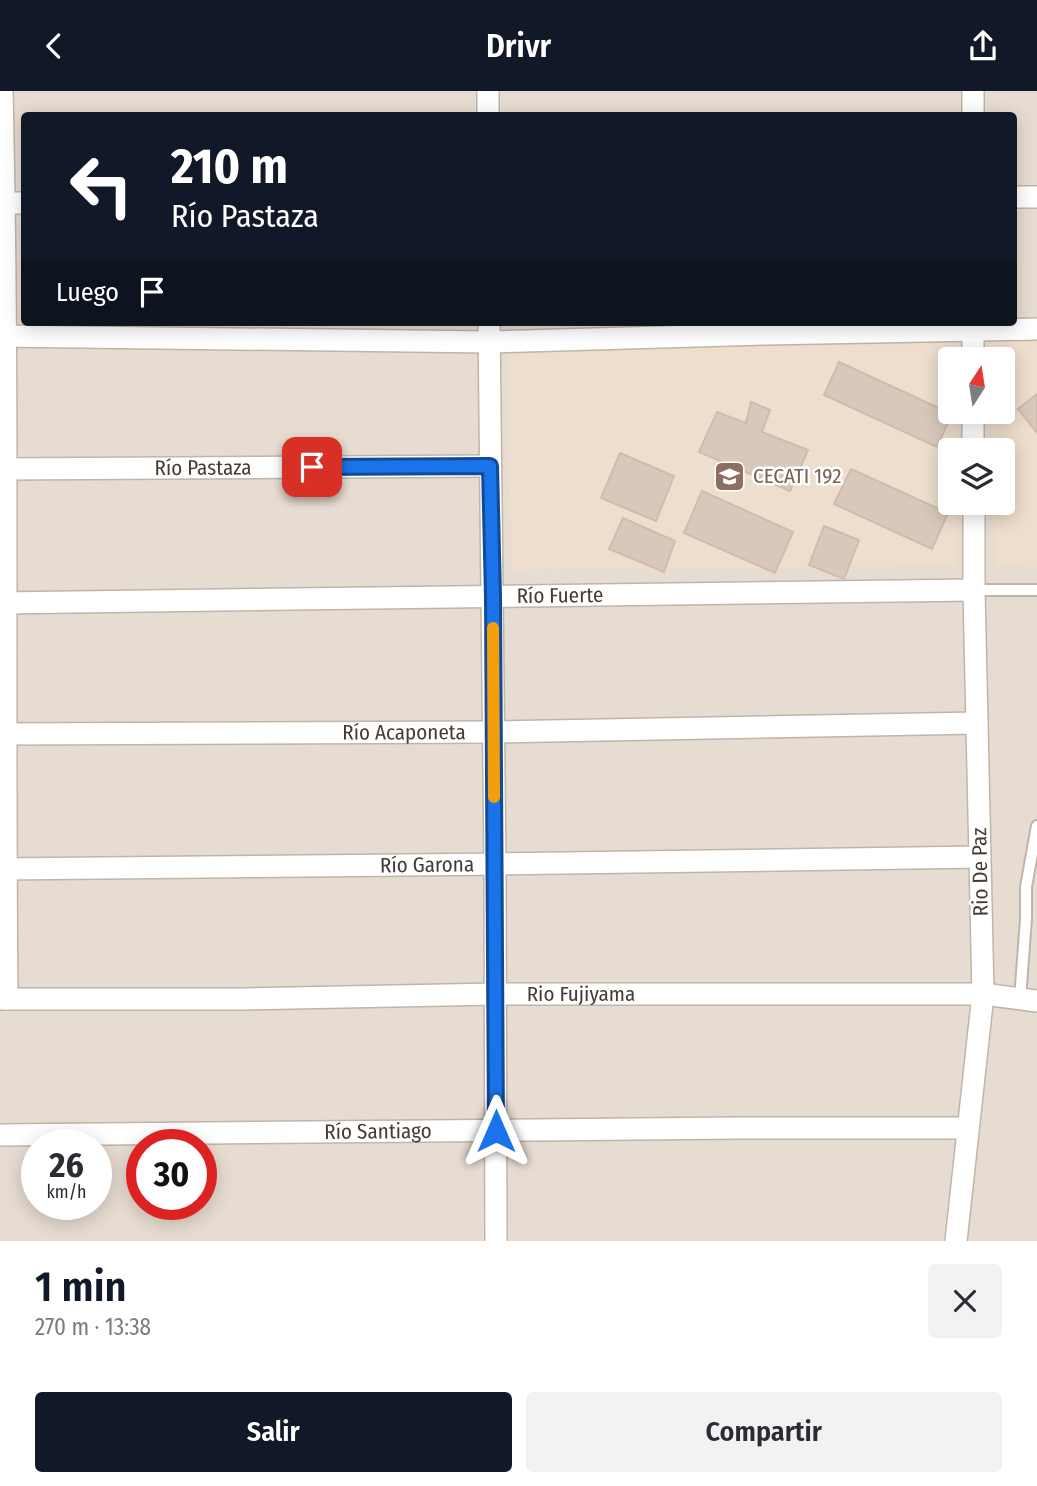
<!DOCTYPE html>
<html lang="es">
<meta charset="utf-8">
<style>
body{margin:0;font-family:"Fira Sans Condensed",sans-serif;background:#f2f2f3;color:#2b2b33;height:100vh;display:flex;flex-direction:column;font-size:26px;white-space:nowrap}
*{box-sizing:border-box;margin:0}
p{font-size:23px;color:#7c7c81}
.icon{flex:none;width:38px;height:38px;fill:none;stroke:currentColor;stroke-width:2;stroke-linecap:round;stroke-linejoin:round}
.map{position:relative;height:1150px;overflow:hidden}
.panel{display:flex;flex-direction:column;background:#fff;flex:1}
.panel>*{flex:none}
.guide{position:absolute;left:21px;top:21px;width:996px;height:214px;border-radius:7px;box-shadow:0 4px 18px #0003;background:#111827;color:#fff;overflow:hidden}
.needle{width:46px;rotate:12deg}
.controls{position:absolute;left:938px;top:256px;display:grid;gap:14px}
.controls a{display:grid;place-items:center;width:77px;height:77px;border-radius:7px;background:#fff;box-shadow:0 4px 18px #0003;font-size:35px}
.speed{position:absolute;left:21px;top:1038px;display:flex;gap:14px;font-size:35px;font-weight:700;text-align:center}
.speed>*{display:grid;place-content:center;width:91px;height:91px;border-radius:50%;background:#fff;box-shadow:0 4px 18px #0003;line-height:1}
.speed small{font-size:18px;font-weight:400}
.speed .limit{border:10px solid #d22;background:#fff;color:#111}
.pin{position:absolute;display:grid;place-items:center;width:60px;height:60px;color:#fff;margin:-30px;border-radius:14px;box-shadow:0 4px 10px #0006}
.me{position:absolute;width:77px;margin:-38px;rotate:0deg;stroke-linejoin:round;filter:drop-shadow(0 0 5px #0008)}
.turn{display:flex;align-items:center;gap:24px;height:147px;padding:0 35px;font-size:32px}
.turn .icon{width:91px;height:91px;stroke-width:2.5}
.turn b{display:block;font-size:49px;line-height:60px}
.then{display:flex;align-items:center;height:66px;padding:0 35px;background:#0003;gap:14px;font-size:26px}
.round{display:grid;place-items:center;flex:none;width:74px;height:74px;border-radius:7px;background:#f2f2f3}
.headline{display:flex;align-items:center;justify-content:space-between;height:119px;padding:0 35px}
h1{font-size:42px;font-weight:600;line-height:52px;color:#111827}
.primary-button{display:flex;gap:14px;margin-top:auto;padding:14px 35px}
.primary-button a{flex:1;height:80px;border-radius:7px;background:#111827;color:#fff;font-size:28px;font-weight:600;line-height:80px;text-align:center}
.primary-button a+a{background:#f2f2f3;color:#2b2b33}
header{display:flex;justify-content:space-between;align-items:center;height:91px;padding:0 35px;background:#111827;color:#fff;font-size:32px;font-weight:600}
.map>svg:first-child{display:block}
</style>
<header><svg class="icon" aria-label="back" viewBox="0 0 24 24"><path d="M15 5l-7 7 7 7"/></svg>Drivr<svg class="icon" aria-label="share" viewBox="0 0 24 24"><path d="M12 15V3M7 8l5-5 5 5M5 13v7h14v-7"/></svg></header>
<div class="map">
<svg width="1037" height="1150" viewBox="0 0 1037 1150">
<rect width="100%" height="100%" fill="#f3ebe4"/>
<path fill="#e7dcd1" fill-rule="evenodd" d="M0,0H1037V1150H0ZM24,24H1013V231H24ZM950,268H1003V320H950ZM950,359H1003V411H950ZM37,1054H96V1113H37ZM142,1054H201V1113H142Z"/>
<g fill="#eddecd">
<path d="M1037,247V476L995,474L994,411H1003V359H993L992,320H1003V268H991V248Z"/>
<path d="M955,251V268H950V320H955L956,359H950V411H956L957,475L511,479L508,257Z"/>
</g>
<g fill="#d8c8bc" stroke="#d0bbac" stroke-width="2">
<path d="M839,271L952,323L937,356L824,304Z"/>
<path d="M1037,303V342L1018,318Z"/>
<path d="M751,311L770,319L762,341L808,359L790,400L699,361L717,321L746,332Z"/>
<path d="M620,362L674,385L656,430L601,407Z"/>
<path d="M851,378L948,422L932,458L834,413Z"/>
<path d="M702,400L793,441L775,482L684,442Z"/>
<path d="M623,427L675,450L664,481L609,458Z"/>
<path d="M824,435L859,449L844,488L809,474Z"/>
</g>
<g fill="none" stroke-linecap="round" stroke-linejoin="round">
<defs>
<g id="service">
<path d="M974,499H1037"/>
<path d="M1020,908L1026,828V796L1037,735"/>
</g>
<g id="minor">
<path d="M2,0C9,303 4,605 7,908"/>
<path d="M488,0V24"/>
<path d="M973,0V24"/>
<path d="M1013,106H1037"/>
<path d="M0,112H24"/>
<path d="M489,231L495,774L496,1150"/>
<path d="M973,231V268"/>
<path d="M0,245L489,251L766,243L1037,238"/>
<path d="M973,320V359"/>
<path id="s1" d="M0,378L490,375"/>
<path id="s2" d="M0,512L974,499"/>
<path id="s3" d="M0,643L493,641L977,632"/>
<path id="s4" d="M0,778C327,776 653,771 980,766"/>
<path id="s5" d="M0,908H244L496,903H983L1037,910"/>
<path id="s6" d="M0,1044L739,1037H968"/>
<path d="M956,1150L983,903L974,499V411"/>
</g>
</defs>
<use href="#service" stroke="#c1b4a9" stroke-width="14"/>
<use href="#minor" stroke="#c1b4a9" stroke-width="24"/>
<use href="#service" stroke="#fff" stroke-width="10"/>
<use href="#minor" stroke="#fff" stroke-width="21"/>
</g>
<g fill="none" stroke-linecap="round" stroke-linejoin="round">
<defs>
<path id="route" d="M312,376L490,375L493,505L496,1040"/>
</defs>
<use href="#route" stroke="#114b97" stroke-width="18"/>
<use href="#route" stroke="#1a73e8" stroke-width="12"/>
<path stroke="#f59e0b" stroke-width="12" d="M493,537L494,706"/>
</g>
<defs>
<symbol id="school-square" viewBox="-11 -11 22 22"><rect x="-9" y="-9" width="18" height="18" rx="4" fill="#8d6e63" stroke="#fff"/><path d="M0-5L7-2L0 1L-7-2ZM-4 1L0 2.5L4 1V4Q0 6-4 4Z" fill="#fff"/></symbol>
</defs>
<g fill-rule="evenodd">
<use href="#school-square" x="712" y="368" width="35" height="35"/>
</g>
<g text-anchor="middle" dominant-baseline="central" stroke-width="5" stroke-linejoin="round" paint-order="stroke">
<g font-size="21" fill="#453b33" stroke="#fff">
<text stroke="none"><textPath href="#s1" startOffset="203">Río Pastaza</textPath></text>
<text stroke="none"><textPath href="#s2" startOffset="560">Río Fuerte</textPath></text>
<text stroke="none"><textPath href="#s3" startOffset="404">Río Acaponeta</textPath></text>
<text stroke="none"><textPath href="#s4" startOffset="427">Río Garona</textPath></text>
<text transform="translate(980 781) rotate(-91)">Rio De Paz</text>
<text stroke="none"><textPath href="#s5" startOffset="581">Rio Fujiyama</textPath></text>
<text stroke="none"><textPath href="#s6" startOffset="378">Río Santiago</textPath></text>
</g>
<g font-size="21" fill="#785e54" stroke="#fff" text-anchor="start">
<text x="753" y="385">CECATI 192</text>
</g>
</g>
</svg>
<div class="controls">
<a><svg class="needle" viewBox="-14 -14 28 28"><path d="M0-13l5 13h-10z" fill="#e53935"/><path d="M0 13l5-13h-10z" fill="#7c7c81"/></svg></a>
<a><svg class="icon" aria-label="layers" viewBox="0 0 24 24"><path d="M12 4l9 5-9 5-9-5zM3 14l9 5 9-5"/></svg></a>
</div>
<div class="speed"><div>26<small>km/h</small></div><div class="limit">30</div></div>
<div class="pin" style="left:312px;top:376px;background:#d93025"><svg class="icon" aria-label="arrive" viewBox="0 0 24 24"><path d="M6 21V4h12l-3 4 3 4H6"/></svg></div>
<svg class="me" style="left:496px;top:1040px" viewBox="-20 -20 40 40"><path d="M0-17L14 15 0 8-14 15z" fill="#1a73e8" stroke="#fff" stroke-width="4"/></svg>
<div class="guide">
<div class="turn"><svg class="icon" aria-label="left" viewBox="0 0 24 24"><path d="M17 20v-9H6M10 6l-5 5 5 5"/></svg><div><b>210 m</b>Río Pastaza</div></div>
<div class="then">Luego<svg class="icon" aria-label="arrive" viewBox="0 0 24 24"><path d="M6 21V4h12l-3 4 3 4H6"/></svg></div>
</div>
</div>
<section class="panel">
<div class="headline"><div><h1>1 min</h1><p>270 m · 13:38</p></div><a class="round"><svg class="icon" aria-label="close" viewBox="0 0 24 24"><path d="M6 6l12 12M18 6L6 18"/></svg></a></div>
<div class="primary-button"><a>Salir</a><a>Compartir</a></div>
</section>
